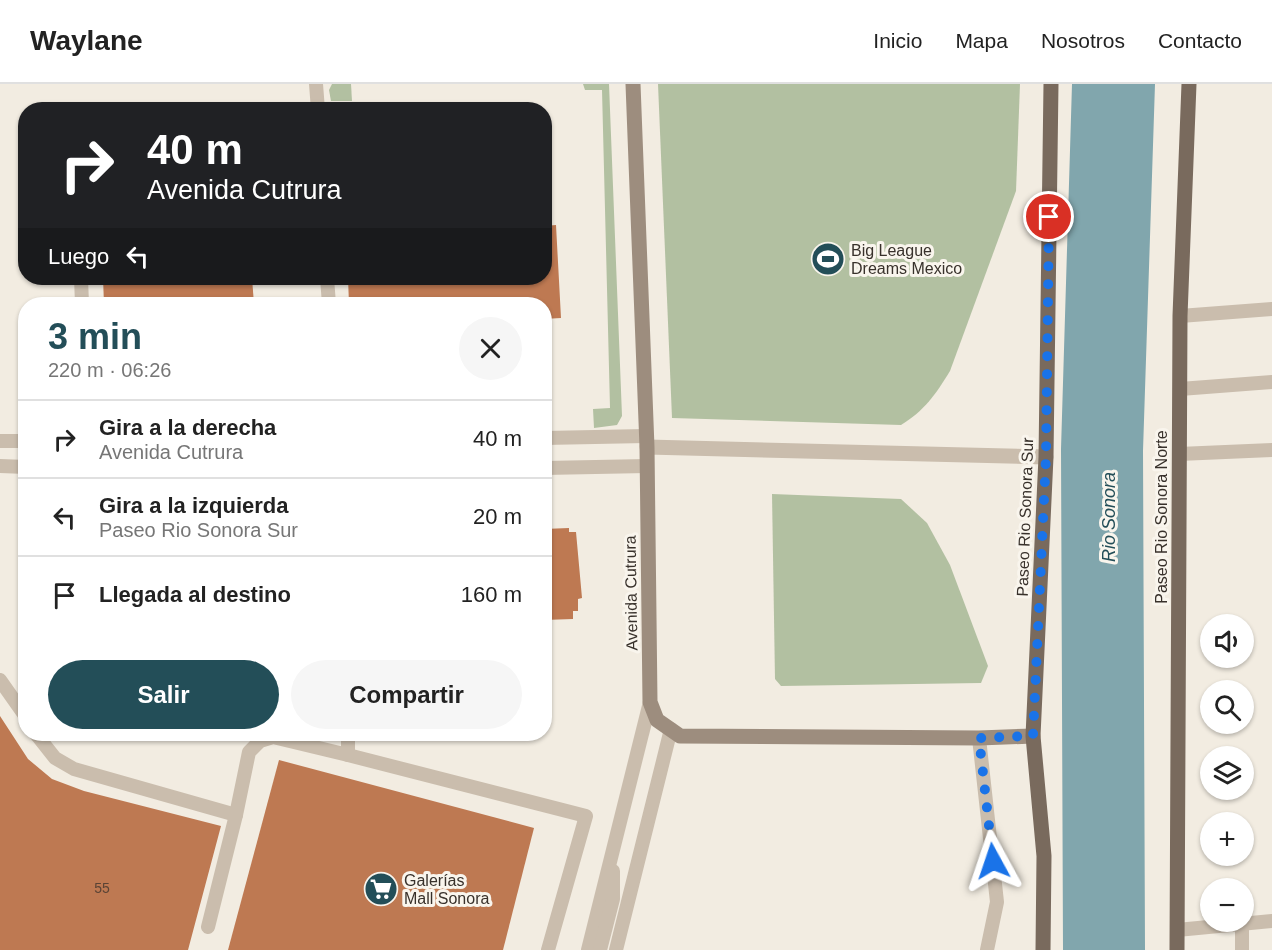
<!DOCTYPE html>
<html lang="es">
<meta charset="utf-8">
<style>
body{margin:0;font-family:Helvetica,sans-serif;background:#f6f6f6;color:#222;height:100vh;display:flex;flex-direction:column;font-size:22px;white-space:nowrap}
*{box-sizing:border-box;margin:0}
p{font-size:20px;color:#767676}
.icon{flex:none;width:33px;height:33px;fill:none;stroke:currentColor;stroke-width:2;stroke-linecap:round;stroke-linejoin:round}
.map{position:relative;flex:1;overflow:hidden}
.panel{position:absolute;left:18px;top:213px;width:534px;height:444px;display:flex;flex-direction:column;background:#fff;border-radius:24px;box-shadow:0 2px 4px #0004}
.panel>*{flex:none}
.banner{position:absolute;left:18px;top:18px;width:534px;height:183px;border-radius:24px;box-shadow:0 2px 4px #0004;background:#202124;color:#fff;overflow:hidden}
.buttons{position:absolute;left:1200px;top:530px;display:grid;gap:12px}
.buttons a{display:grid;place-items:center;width:54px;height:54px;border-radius:50%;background:#fff;box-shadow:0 2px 4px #0004;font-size:30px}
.pin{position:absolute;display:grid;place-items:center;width:51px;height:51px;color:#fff;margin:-26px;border:3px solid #fff;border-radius:50%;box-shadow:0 2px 6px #0007}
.me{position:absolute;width:66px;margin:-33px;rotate:355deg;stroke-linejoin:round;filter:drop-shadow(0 0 4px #0008)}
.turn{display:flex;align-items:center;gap:21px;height:126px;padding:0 30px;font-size:27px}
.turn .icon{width:78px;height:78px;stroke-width:2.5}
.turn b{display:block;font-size:42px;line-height:51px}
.then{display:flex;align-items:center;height:57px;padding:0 30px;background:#0003;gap:12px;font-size:22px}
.round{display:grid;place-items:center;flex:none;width:63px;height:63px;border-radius:32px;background:#f6f6f6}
.headline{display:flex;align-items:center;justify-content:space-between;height:102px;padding:0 30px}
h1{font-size:36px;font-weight:700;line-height:45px;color:#234e58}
.button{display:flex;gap:12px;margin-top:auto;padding:12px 30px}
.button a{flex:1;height:69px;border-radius:36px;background:#234e58;color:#fff;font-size:24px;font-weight:700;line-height:69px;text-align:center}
.button a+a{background:#f6f6f6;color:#222}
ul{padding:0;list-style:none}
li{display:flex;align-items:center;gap:18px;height:78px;padding:0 30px;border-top:2px solid #e0e0e0}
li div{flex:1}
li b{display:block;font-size:22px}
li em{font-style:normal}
header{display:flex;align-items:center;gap:36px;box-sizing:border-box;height:84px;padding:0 30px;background:#fff;border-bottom:2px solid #e0e0e0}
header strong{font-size:28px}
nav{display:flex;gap:33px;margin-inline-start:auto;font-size:21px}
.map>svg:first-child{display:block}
</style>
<header>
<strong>Waylane</strong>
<nav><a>Inicio</a><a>Mapa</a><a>Nosotros</a><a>Contacto</a></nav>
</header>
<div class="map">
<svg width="1272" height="866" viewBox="0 0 1272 866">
<rect width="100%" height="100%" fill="#f2ece1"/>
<g fill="#b2c0a1">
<path d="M332,0H351L352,17H331L329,6Z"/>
<path d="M583,0H609L622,332L617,341L594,344L593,325L610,324L602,6H585Z"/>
<path d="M658,0H1020L1016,107L950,287C936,310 924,327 901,341L672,334Z"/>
<path d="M772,410L901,415L927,439L950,481L988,582L981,599L781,602L775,595Z"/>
</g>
<path fill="#81a6ad" d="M1072,0H1155L1143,367L1145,866H1063L1061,365Z"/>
<g fill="#be7952">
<path d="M556,141L561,234L544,235V220H349L348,194H544V142Z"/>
<path d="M103,194H252L254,220H104Z"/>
<path d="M569,444V448H576L582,514L578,515V527H573V535L544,536V445Z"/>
<path d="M0,632L28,675L52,695L84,707L221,742L188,866H0Z"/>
<path d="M279,676L534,744L503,866H228Z"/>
</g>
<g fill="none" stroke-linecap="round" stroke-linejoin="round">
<g stroke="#cabdad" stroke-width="14">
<path d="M316,0L318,26"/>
<path d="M81,194L82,220"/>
<path d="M327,194L329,220"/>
<path d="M1180,232L1272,225"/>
<path d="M1180,305L1272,298"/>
<path d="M544,354L646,352"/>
<path d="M0,357H26"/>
<path d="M1179,370L1272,366"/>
<path d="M0,382L26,383"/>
<path d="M544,384L647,382"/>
<path d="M0,596L26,633"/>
<path d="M36,650L55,674L74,685L236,731"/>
<path d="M979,654L997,818L987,866"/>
<path d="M348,671L586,732L548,866"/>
<path d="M1242,840V866"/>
<path d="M208,843L236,731L249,668L260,657L273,653L348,671V650"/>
<path d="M1177,846L1272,837"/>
<path d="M588,866L650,618"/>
<path d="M600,866L613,815V787"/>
<path d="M616,866L671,645"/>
</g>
<path stroke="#cabdad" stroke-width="15" d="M647,363L1046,373"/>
<path stroke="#9d8d7e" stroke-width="15" d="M633,0L647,363L650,618L657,636L680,652L979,654L1033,652"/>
<g stroke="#796a5d" stroke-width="15">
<path d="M1043,866L1044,772L1033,652L1046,373L1051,0"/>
<path d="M1177,866L1180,232L1189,0"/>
</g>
</g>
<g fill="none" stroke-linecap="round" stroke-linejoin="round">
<path stroke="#1a73e8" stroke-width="10" stroke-dasharray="0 18" d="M993,777L979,654L1033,652L1046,373L1049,133"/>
</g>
<defs>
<symbol id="stadium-disc" viewBox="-11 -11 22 22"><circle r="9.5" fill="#234e58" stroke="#f9f5ed"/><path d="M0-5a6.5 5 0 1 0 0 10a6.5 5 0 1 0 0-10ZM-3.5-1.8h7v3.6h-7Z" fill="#fff"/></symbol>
<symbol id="supermarket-disc" viewBox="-11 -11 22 22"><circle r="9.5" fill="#234e58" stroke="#f9f5ed"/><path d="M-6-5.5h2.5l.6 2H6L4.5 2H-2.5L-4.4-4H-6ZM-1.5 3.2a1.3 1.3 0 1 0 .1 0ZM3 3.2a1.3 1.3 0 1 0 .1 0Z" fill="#fff"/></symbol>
</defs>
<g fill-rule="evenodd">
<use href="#stadium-disc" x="809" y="156" width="38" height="38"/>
<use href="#supermarket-disc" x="362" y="786" width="38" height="38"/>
</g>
<g text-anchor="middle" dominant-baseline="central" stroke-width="6" stroke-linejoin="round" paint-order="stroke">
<g font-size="14" fill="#5a4335">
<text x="102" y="804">55</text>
</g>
<g font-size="16" fill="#38312b" stroke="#f9f5ed" text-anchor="start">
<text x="851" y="166">Big League<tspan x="851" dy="18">Dreams Mexico</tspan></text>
<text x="404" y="796">Galerías<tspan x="404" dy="18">Mall Sonora</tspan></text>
</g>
<g font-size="16" fill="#38312b" stroke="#f9f5ed">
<text transform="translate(1025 433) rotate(-88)">Paseo Rio Sonora Sur</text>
<text transform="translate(1161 433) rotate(-90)">Paseo Rio Sonora Norte</text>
<text transform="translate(631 509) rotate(-91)">Avenida Cutrura</text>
</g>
<g font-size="18" font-style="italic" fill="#234e58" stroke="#f9f5ed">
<text transform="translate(1109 433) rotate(-90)">Rio Sonora</text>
</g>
</g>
</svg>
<div class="buttons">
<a><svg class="icon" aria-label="sound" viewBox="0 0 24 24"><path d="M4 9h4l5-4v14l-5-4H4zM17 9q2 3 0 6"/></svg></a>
<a><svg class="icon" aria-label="search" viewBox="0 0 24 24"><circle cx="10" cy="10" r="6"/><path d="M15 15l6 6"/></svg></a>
<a><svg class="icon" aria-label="layers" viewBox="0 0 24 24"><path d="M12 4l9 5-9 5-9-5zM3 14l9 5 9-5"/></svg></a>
<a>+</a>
<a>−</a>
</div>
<div class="pin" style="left:1049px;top:133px;background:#d93025"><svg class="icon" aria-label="arrive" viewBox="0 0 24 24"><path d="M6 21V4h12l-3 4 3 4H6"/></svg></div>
<svg class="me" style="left:993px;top:777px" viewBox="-20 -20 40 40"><path d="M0-17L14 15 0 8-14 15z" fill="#1a73e8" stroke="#fff" stroke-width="4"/></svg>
<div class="banner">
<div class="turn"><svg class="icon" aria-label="right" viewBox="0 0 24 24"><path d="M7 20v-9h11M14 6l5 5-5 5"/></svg><div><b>40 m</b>Avenida Cutrura</div></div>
<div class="then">Luego<svg class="icon" aria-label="left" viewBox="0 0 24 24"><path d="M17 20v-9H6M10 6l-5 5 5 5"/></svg></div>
</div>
<section class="panel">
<div class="headline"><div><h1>3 min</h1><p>220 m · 06:26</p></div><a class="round"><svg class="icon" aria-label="close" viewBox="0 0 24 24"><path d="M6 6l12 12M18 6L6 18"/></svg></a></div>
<ul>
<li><svg class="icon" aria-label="right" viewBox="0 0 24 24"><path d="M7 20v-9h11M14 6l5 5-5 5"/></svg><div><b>Gira a la derecha</b><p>Avenida Cutrura</p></div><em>40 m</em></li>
<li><svg class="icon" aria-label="left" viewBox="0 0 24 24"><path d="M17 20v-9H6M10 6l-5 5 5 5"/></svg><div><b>Gira a la izquierda</b><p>Paseo Rio Sonora Sur</p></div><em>20 m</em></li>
<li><svg class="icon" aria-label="arrive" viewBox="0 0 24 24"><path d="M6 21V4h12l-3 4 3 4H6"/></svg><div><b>Llegada al destino</b></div><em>160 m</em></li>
</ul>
<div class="button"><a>Salir</a><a>Compartir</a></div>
</section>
</div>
